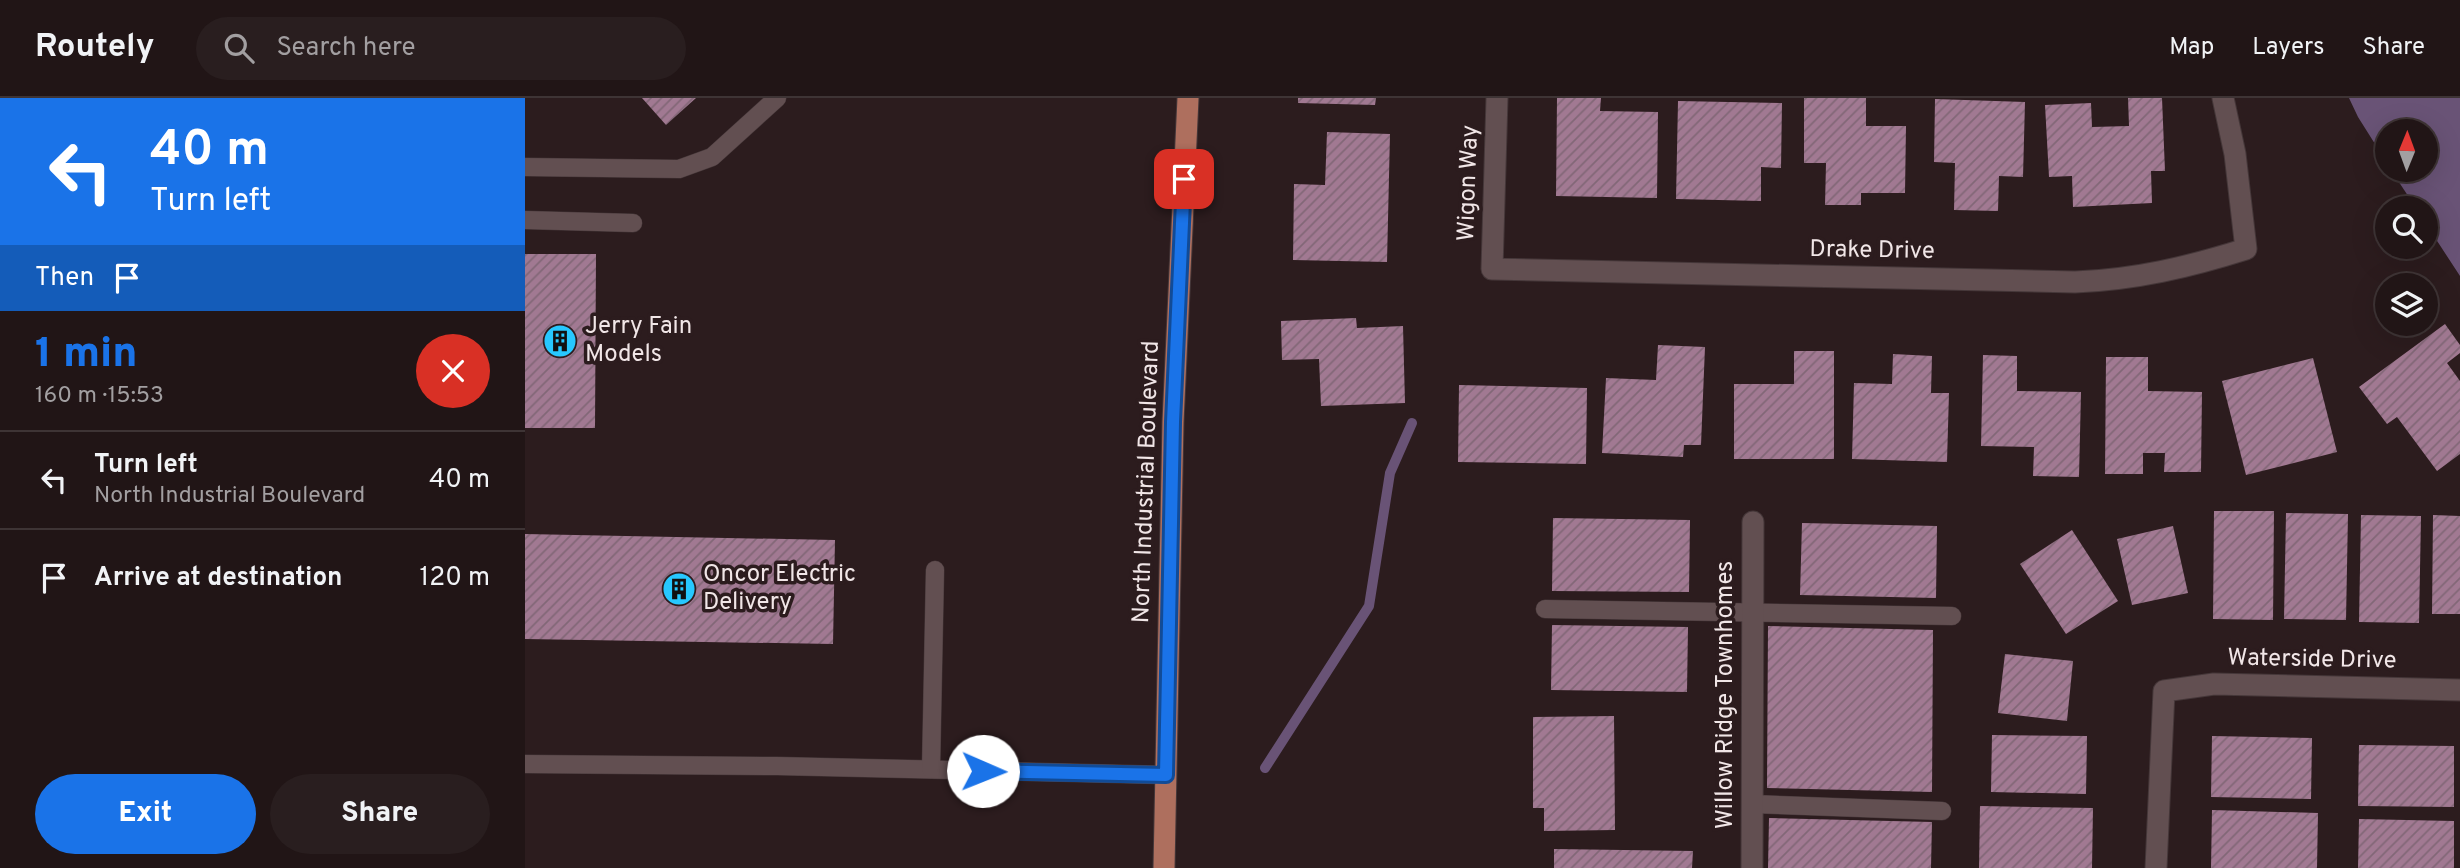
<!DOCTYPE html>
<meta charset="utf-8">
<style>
body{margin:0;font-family:Overpass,sans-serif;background:#291e1f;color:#f1f3f6;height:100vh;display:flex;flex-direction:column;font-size:26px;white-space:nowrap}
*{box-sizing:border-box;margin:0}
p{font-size:23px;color:#a29fa1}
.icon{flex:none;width:38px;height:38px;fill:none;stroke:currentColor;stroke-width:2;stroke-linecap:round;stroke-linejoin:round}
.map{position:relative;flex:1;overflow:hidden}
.side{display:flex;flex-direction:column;background:#211516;width:525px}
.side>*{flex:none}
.top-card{background:#1a73e8;color:#fff;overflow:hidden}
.needle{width:46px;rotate:1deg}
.fabs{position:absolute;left:1850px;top:21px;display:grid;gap:14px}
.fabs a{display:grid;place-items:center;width:63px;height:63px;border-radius:50%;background:#211516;box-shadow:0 7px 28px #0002,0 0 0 2px #3e3435;font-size:35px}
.pin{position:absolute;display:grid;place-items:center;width:60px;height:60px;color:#fff;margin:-30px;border-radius:14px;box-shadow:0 4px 10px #0006}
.me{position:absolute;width:77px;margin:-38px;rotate:91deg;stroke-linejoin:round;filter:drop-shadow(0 0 5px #0008)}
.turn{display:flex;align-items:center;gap:24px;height:147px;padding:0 35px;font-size:32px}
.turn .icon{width:91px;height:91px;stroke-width:2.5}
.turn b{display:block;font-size:49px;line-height:60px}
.then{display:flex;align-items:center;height:66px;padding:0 35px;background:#0003;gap:14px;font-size:26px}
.round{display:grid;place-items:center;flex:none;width:74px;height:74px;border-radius:37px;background:#291e1f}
.summary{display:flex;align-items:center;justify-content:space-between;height:119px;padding:0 35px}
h1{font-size:42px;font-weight:800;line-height:52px;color:#1a73e8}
.primary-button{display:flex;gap:14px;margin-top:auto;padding:14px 35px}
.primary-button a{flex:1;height:80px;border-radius:42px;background:#1a73e8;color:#fff;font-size:28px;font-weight:800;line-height:80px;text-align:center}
.primary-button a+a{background:#291e1f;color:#f1f3f6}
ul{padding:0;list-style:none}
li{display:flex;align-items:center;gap:21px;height:98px;padding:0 35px;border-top:2px solid #3e3435}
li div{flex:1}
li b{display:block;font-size:26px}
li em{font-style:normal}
header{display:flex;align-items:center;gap:42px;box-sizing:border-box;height:98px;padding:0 35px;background:#211516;border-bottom:2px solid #3e3435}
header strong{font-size:33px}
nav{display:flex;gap:38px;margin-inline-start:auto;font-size:24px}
.search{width:490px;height:63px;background:#291e1f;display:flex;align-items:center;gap:18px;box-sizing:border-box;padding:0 24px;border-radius:38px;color:#a29fa1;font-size:26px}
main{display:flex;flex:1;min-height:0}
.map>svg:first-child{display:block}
</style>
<header>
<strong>Routely</strong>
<div class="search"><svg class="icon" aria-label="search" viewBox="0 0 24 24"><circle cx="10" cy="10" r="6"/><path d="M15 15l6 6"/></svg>Search here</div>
<nav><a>Map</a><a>Layers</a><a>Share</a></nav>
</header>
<main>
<section class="side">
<div class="top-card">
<div class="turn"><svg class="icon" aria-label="left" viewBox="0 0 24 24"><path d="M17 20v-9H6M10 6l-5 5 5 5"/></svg><div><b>40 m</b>Turn left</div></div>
<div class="then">Then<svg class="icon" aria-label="arrive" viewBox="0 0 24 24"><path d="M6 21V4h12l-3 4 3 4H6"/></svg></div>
</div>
<div class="summary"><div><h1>1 min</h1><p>160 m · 15:53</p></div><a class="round" style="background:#d93025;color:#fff"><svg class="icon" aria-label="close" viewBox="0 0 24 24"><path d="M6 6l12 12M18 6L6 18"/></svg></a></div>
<ul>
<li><svg class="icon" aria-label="left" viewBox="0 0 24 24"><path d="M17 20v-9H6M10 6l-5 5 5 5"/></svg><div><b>Turn left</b><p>North Industrial Boulevard</p></div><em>40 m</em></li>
<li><svg class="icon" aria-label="arrive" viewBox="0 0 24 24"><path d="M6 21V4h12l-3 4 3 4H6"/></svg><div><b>Arrive at destination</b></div><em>120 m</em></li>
</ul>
<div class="primary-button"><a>Exit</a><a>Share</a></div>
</section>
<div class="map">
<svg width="1935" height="770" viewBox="0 0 1935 770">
<defs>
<pattern id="building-hatch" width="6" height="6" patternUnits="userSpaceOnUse" patternTransform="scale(1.75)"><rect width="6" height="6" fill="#a17992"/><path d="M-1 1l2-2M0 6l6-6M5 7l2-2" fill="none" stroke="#826777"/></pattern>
</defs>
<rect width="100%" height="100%" fill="#2c1c1e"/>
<path fill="#695376" d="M1824,0H1935V178L1901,126L1900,110H1891L1866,72H1900V33H1862V65L1833,19Z"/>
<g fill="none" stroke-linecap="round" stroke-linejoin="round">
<path stroke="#695376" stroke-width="10" d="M740,670L844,508L865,375L887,325"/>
</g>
<g fill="url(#building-hatch)">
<path d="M117,0H171L141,27Z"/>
<path d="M773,0H851L850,7L773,5Z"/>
<path d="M1032,0H1076L1075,13L1133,14L1132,100L1031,98Z"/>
<path d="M1279,0H1341V28H1381L1380,95H1336V107H1300L1301,65H1279Z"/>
<path d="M1603,0H1637L1640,73H1626L1627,105L1548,109L1547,78L1524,79L1520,7L1566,5L1567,29L1604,28Z"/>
<path d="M1410,1L1500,4L1498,79L1474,78L1473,113L1429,112L1430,65L1409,64Z"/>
<path d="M1153,3L1257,5L1256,70L1236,69V103L1151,101Z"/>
<path d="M802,34L865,36L862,164L768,162L769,86L800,87Z"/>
<path d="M0,156H71L70,330H0Z"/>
<path d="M831,220L832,230L878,228L880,305L796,308L794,261L757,262L756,223Z"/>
<path d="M1920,226L1935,247V255L1922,265L1935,283V356L1912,373L1872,319L1862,326L1834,289Z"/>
<path d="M1133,247L1180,249L1176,347H1159L1158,359L1077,355L1081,280L1131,282Z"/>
<path d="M1269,253H1309V361H1209V286H1269Z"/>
<path d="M1368,256L1407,258L1406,295H1424L1422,364L1327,361L1329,285L1367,286Z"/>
<path d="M1458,257L1492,258V293L1556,294L1554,379L1508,378L1509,349L1456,348Z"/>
<path d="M1581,259H1623V293L1677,294L1676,374H1639L1640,355H1618V376H1580Z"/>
<path d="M1788,260L1812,354L1721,377L1697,283Z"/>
<path d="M934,287L1062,290L1061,366L933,364Z"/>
<path d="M1689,413H1749L1748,522L1688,521Z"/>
<path d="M1761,415L1823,416L1821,522L1759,521Z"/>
<path d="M1836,417L1896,418L1894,525L1834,524Z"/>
<path d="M1908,417L1935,418V516H1907Z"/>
<path d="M1028,420L1165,422L1164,494L1027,493Z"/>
<path d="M1277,425L1412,428L1411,500L1275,497Z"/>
<path d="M1648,428L1663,495L1607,507L1592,441Z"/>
<path d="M1547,432L1593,503L1541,536L1495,466Z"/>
<path d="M0,436L310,442L308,546L0,541Z"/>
<path d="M1027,527L1163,529L1162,594L1026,592Z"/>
<path d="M1243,528L1408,532L1407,694L1242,690Z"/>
<path d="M1480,556L1548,563L1542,623L1473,615Z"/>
<path d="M1089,618L1090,732L1019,733V710H1008V619Z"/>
<path d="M1467,637L1562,638L1561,696L1466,694Z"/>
<path d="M1687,638L1787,640L1786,701L1686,699Z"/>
<path d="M1834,647L1929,648V709L1833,708Z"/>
<path d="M1455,708L1568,710L1567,770H1454Z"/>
<path d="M1687,712L1793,715L1792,770H1686Z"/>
<path d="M1244,720L1407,724L1406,770H1243Z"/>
<path d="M1834,721L1929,723V770H1833Z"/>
<path d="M1029,751L1168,753L1167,770H1029Z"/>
</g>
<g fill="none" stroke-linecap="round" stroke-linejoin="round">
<defs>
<g id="lane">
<path d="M0,69L154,71L187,59L252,0"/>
<path d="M0,122L108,125"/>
<path d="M1020,511L1427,518"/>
<path d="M0,666L252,668L641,677"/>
<path d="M406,671L410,472"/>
<path d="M1227,706L1417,713"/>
</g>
<g id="street">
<path d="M972,0L967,171L1550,184C1609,182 1664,169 1721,151L1710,56L1698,0"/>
<path d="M1227,770L1228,424"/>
<path d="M1631,770L1639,593L1689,586L1935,592"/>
</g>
<path id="primary" d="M639,770L648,324L663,0"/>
</defs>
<use href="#lane" stroke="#453739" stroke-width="19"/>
<use href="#street" stroke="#453739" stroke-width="23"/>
<use href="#primary" stroke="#453739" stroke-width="23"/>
<use href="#lane" stroke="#624f51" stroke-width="18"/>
<use href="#street" stroke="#624f51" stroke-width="21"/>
<use href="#primary" stroke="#ae6f5e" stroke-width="21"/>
</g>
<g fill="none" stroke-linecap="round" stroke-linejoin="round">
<defs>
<path id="route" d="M458,673L641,677L648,324L659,81"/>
</defs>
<use href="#route" stroke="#114b97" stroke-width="18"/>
<use href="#route" stroke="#1a73e8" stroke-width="12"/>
</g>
<defs>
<symbol id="building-disc" viewBox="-11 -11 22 22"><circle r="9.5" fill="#27c8ff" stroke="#2c1c1e"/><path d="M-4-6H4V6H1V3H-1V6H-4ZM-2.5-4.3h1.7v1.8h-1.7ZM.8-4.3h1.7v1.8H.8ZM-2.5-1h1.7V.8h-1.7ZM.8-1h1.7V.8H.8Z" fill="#111"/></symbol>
</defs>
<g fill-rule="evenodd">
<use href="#building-disc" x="16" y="224" width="38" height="38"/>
<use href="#building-disc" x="135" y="472" width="38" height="38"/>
</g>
<g text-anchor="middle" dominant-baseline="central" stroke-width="7" stroke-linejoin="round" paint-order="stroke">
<g font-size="24" fill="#f1e6e7" stroke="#2c1c1e">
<text transform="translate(944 85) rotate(-88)">Wigon Way</text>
<text transform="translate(1347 153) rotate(1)">Drake Drive</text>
<text transform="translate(622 384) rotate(-88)">North Industrial Boulevard</text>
<text transform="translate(1787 562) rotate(1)">Waterside Drive</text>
<text transform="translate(1201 597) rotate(-90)">Willow Ridge Townhomes</text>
</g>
<g font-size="24" fill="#f1e6e7" stroke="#2c1c1e" text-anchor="start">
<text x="60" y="229">Jerry Fain<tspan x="60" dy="28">Models</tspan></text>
<text x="178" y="477">Oncor Electric<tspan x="178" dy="28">Delivery</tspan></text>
</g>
</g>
</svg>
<div class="fabs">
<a><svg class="needle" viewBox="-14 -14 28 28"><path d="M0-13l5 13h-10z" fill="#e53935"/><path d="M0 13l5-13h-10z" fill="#a29fa1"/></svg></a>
<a><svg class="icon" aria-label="search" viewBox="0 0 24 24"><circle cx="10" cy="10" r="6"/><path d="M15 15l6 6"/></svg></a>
<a><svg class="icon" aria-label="layers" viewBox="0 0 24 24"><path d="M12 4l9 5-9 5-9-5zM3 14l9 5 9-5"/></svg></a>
</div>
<div class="pin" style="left:659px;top:81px;background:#d93025"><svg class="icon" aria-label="arrive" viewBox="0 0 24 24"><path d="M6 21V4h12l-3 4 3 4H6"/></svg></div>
<svg class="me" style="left:458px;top:673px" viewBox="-20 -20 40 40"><circle r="19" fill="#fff"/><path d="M0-13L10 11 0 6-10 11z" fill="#1a73e8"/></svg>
</div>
</main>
